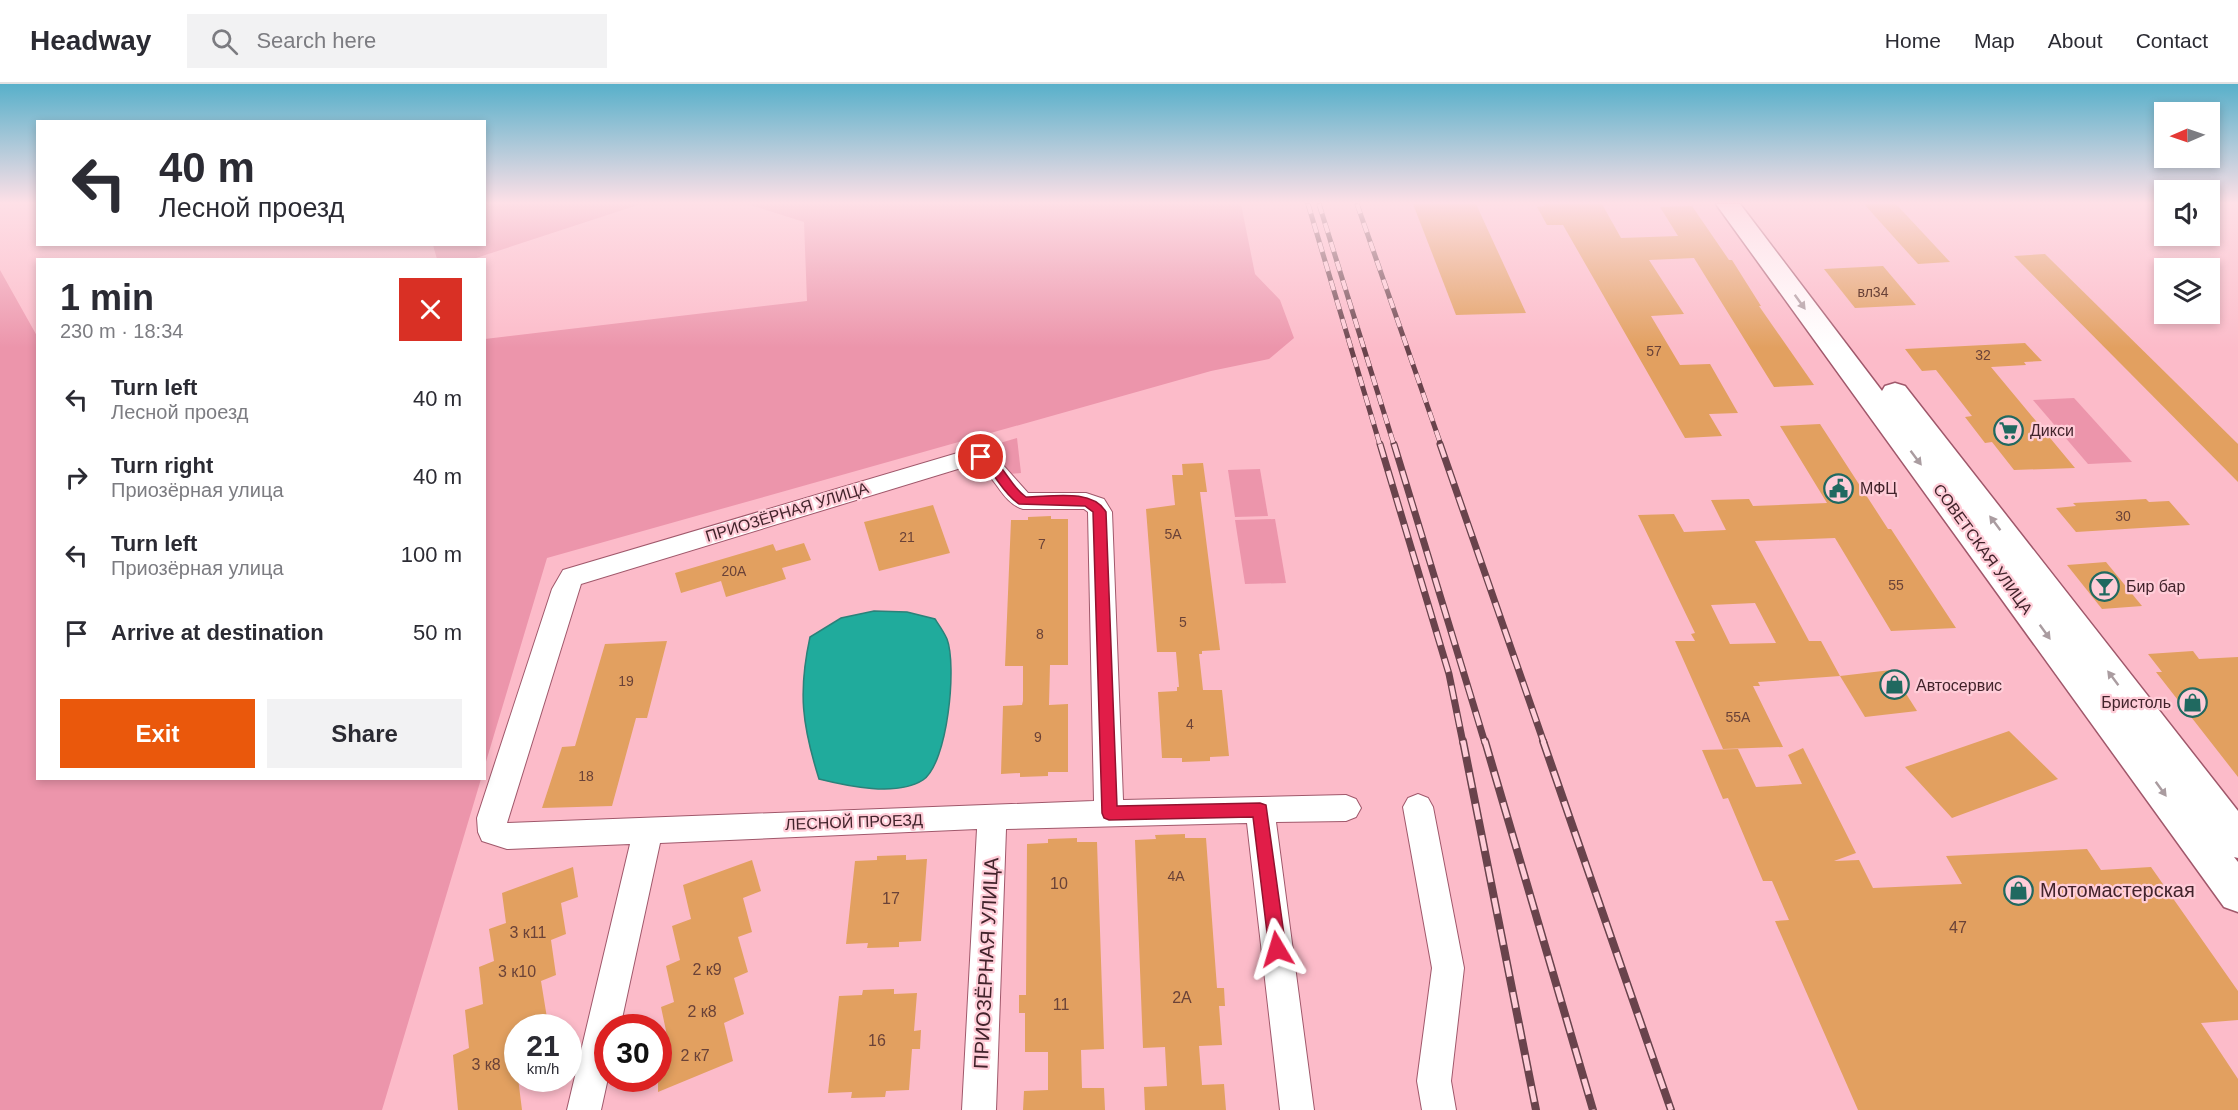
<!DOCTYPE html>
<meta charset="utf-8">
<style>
body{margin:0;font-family:Arial,sans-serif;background:#f2f2f3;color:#2b2b33;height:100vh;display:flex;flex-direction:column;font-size:22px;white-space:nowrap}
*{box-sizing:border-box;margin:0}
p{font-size:20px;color:#7c7c81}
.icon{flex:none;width:33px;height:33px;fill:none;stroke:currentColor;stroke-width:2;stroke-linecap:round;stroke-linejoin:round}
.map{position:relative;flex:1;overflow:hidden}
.side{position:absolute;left:36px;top:174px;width:450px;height:522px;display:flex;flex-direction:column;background:#fff;border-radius:0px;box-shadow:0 3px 9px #0003}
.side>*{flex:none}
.guide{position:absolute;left:36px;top:36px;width:450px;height:126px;border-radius:0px;box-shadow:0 3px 9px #0003;background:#fff;color:#2b2b33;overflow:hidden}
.needle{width:39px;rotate:268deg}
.tools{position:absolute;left:2154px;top:18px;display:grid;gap:12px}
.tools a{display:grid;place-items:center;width:66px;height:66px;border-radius:0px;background:#fff;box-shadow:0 3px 9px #0003;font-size:30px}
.speed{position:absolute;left:504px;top:930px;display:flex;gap:12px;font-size:30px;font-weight:700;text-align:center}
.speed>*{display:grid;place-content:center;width:78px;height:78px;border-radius:50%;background:#fff;box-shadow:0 3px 9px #0003;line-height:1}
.speed small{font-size:15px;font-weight:400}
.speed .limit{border:9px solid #d22;background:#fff;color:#111}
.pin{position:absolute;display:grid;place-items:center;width:51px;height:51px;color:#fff;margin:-26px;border:3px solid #fff;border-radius:50%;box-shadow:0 2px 6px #0007}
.me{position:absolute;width:66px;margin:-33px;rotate:353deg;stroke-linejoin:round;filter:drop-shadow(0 0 4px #0008)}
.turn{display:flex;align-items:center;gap:21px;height:126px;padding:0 24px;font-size:27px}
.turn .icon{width:78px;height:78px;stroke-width:2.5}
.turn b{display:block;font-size:42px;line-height:51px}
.round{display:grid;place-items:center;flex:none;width:63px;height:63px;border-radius:0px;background:#f2f2f3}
.head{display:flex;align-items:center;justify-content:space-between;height:102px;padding:0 24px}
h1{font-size:36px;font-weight:800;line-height:45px}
.action{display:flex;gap:12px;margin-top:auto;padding:12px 24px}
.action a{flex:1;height:69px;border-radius:0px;background:#ea580c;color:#fff;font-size:24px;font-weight:800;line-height:69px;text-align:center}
.action a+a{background:#f2f2f3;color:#2b2b33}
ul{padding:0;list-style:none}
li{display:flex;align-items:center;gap:18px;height:78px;padding:0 24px}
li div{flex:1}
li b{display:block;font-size:22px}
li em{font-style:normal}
header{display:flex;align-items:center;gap:36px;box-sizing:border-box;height:84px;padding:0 30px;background:#fff;border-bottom:2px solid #e1e1e2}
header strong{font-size:28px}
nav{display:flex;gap:33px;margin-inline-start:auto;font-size:21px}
.search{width:420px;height:54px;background:#f2f2f3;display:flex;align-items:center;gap:15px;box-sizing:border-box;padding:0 21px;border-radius:0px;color:#7c7c81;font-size:22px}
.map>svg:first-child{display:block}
</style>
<header>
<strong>Headway</strong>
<div class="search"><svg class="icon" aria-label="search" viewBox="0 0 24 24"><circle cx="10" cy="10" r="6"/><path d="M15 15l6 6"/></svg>Search here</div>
<nav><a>Home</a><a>Map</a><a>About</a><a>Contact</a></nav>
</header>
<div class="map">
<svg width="2238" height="1026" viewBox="0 0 2238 1026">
<rect width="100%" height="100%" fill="#fcbbc9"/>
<g fill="#ec95ab">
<path d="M485,120H641L473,175H437L433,161L484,160Z"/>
<path d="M747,120H1241L1255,190L1280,216L1294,254L1269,275L1211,287L547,474L485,681V255L807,217L804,138Z"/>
<path d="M0,186L37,252L38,694L481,695L382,1026H0Z"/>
<path d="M2074,314L2132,378L2088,380L2033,316Z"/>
<path d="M1017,354L1021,389L1010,390L993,361Z"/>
<path d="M1260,385L1268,432L1235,433L1228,386Z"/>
<path d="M1275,435L1286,499L1245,500L1235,436Z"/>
</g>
<path fill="#20ab9c" stroke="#2a827a" stroke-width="1.5" d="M874,527L907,528L935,535C939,541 944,548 947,555C957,581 948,679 923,696C897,713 847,702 819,695C802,641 798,608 810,553L841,534Z"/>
<g fill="#e2a060" fill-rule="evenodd">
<path d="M1413,120H1476L1526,229L1456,231Z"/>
<path d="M1544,120H1602L1621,154L1678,152L1660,123L1692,122L1729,176H1732L1761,222H1759L1814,301L1774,303L1694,174L1649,176L1684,230L1651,232L1680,281L1710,280L1738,329L1709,330L1722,352L1685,354L1563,141H1547L1537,123L1545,122Z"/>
<path d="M1864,120H1896L1950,178L1918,180Z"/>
<path d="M2045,170L2238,360V398L2014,172Z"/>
<path d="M1883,182L1916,221L1855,224L1824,185Z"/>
<path d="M2025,259L2042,277L2024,278L2026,281L1991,283L2075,384L2014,386L1992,358L1985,359L1965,333L1972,332L1936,286L1922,287L1905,265Z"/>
<path d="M1820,340L1888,445H1891L1956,544L1891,547L1835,454L1755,457L1809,557H1821L1840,592L1758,598L1760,602H1753L1783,663L1723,665L1675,557H1695L1691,550L1695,549L1638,431L1674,430L1684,448L1726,446L1711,416L1749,415L1753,422L1827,419L1780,342ZM1755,519L1776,559L1730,560L1711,521Z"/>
<path d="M1203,379L1207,408H1200L1220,566L1202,567V570H1199L1203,606H1222L1229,672L1210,673V677L1182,678V674H1162L1158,608L1177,607V603H1179L1176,568H1157L1146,425L1175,421L1172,391H1183L1182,380Z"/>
<path d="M2146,415L2149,418L2169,417L2190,441L2076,448L2056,424L2076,422L2073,419Z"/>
<path d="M933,421L950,469L879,487L864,438Z"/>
<path d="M1051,432V435H1068V581H1050L1049,621L1068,620V688H1048V692L1020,693V689L1001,690L1003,622L1022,621L1023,617V582H1005L1011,436H1028V433Z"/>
<path d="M804,459L811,476L782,484L786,495L726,513L721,497L681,509L675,489L773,460L776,467Z"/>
<path d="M2106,478L2142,522L2102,525L2067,481Z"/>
<path d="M667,557L647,634H636L612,722L542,724L562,663L575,662L605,560Z"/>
<path d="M2193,567L2199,575L2238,573V693L2156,588H2162L2148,570Z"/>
<path d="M1891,586L1917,627L1865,633L1840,592Z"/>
<path d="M2009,647L2058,695L1952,734L1905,683Z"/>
<path d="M1803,664L1856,769L1834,777L1859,776L1873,804L1962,800L1946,772L2087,765L2101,786L2151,783L2238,907V936L2201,939L2238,995V1026H1858L1775,837L1789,836L1772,797H1763L1728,714L1723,715L1702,666L1738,665L1756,703L1802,700L1788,671Z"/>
<path d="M1185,750V754H1206L1217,904H1224L1225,922H1219L1222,961L1199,962L1202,1001L1224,1000L1226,1026H1145L1144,1003L1167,1002L1165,963L1143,964L1135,756L1156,755L1155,751Z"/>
<path d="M1077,754V758H1097L1104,965L1081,966L1082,1004H1104L1105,1026H1023L1024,1007L1048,1006V968H1025V929H1019V911H1026L1027,760L1048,759V755Z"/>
<path d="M906,771V776L927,775L921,857L899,858V863L867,864L868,859L846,860L855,777L877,776V772Z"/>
<path d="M752,776L761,807L743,814L752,848L738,853L748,888L734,894L744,930L724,939L733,977L658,1008V965L669,961L661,923L674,918L666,882L680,876L672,842L691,835L683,801Z"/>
<path d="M573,783L578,813L561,819L566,850L551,856L556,891L541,897L547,934L518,944V994L522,1026H458L453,971L469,964L465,926L483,920L479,883L494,877L489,845L506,839L502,809Z"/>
<path d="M894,905V910L917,909L914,947L921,946L920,965H912L909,1006L886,1007L885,1013L851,1014L852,1008L828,1009L839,912L862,911L863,906Z"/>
</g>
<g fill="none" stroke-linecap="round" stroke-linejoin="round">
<defs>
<g id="street">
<path d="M971,365L995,372L1028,409H1086L1104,415L1112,428L1123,716L1346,711L1356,715L1361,724L1356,733L1346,737L1276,738L1314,1026H1280L1247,739L1006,745L996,1026H962L977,745L660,759L620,944H608V994L601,1026H567L630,760L507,765L482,757L478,748L477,734L552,505L563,486ZM971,381C995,385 999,418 1023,425H1084L1088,428L1094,717L507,739L581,500Z"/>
<path d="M1418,710L1428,714L1433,723L1464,884L1451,997L1456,1026H1422L1417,997L1432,884L1403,723L1408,714Z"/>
</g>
<path id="secondary" d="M1716,120H1740L1882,307L1885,302L1895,299L1905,302L2238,727V774L2234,773L2238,778V828L2224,823Z"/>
</defs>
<use href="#street" stroke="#a0586b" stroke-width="2"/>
<use href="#secondary" stroke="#a0586b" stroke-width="3"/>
<use href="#street" fill="#fff" fill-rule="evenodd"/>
<use href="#secondary" fill="#fff" fill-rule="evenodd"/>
<defs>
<g id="rail-far2">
<path d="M1308,120L1380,361"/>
<path d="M1319,120L1394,361"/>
<path d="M1357,120L1441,361"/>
</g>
<g id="rail-far1">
<path d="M1380,360L1449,590L1463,659"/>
<path d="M1394,360L1485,659"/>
<path d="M1440,360L1544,659"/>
</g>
<g id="rail">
<path d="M1463,657L1536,1026"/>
<path d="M1485,657L1593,1026"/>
<path d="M1543,657L1671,1026"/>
</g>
</defs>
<use href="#rail-far2" stroke="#69434c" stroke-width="5"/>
<use href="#rail-far1" stroke="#69434c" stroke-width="7"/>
<use href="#rail" stroke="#69434c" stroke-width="8"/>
<use href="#rail-far2" stroke="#ffcdd8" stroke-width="4" stroke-dasharray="10" stroke-linecap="butt"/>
<use href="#rail-far1" stroke="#ffcdd8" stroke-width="4.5" stroke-dasharray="14" stroke-linecap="butt"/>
<use href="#rail" stroke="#ffcdd8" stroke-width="5" stroke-dasharray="16" stroke-linecap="butt"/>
</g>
<defs><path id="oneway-solid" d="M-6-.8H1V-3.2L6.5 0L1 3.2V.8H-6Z" transform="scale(1.5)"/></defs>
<g fill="#aa9ca0">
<use href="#oneway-solid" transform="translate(1800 218) rotate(54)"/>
<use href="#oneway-solid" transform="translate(1916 374) rotate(53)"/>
<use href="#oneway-solid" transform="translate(1995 439) rotate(-127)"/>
<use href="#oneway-solid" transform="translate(2045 548) rotate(54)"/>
<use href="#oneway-solid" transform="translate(2113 594) rotate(-127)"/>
<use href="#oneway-solid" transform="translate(2161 705) rotate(54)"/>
</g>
<linearGradient id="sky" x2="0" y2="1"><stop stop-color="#58b0ca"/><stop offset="0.45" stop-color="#fee0e7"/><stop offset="1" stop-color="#fee0e7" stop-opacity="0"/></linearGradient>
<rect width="2238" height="264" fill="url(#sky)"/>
<path fill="#e11d48" stroke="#92132f" stroke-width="1.5" d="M981,369C1003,375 1008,401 1026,413C1050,413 1092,404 1106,428L1117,722L1260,719L1266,721L1286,865L1283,870L1277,873L1271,870L1269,865L1253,733L1109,736L1104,734L1102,729L1093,428L1085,422L1019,420C1004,410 998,395 986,382C983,378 978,377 975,373Z"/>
<defs>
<symbol id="supermarket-ring" viewBox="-11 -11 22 22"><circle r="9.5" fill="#ffcdd8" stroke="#206960" stroke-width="1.5"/><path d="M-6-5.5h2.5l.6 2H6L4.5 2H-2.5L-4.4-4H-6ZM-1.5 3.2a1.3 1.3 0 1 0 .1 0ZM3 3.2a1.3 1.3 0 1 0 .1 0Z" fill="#206960"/></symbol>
<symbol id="civic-ring" viewBox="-11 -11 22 22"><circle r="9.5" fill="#ffcdd8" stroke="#206960" stroke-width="1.5"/><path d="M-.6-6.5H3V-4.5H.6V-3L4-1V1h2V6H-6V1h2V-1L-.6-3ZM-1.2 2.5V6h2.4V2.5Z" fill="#206960"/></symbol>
<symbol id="bar-ring" viewBox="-11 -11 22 22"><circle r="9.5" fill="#ffcdd8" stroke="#206960" stroke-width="1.5"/><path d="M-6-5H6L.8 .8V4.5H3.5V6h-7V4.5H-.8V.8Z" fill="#206960"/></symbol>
<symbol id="shop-ring" viewBox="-11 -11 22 22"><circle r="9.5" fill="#ffcdd8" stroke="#206960" stroke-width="1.5"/><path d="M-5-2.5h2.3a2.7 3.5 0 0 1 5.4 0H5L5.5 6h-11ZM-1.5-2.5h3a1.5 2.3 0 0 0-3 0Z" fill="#206960"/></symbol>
</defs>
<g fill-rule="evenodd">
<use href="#supermarket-ring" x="1992" y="330" width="33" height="33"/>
<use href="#civic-ring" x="1822" y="388" width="33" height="33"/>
<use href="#bar-ring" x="2088" y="486" width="33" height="33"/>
<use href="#shop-ring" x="1878" y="584" width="33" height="33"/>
<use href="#shop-ring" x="2176" y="602" width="33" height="33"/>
<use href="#shop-ring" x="2002" y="790" width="33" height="33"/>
</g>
<g text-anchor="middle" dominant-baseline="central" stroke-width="4.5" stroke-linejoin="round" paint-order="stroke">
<g font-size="14" fill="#6a4238">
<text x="1873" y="208">вл34</text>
<text x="1654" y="267">57</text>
<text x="1983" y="271">32</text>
<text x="2123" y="432">30</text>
<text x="1173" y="450">5А</text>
<text x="907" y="453">21</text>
<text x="1042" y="460">7</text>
<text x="734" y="487">20А</text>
<text x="1896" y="501">55</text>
<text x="1183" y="538">5</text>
<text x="1040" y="550">8</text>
<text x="626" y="597">19</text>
<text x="1738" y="633">55А</text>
<text x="1190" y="640">4</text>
<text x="1038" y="653">9</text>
<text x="586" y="692">18</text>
<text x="1176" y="792">4А</text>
</g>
<g font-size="16" fill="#42232b" stroke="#ffcdd8" text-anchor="start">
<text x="2030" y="346">Дикси</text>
<text x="1860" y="404">МФЦ</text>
<text x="2126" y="502">Бир бар</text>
<text x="1916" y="601">Автосервис</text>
<text x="2171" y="618" text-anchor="end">Бристоль</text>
</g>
<g font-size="16" fill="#42232b" stroke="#ffcdd8">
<text transform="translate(787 428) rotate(-17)">ПРИОЗЁРНАЯ УЛИЦА</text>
<text transform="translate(1983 465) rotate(54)">СОВЕТСКАЯ УЛИЦА</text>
<text transform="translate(854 738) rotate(-2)">ЛЕСНОЙ ПРОЕЗД</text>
</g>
<g font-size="16" fill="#6a4238">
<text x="1059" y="799">10</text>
<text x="891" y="814">17</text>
<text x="1958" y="843">47</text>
<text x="528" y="848">3 к11</text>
<text x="707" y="885">2 к9</text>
<text x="517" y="887">3 к10</text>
<text x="1182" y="913">2А</text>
<text x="1061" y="920">11</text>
<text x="702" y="927">2 к8</text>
<text x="877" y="956">16</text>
<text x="695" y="971">2 к7</text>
<text x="486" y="980">3 к8</text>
</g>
<g font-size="20" fill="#42232b" stroke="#ffcdd8" text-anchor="start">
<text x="2040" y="806">Мотомастерская</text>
</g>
<g font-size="20" fill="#42232b" stroke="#ffcdd8">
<text transform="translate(986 879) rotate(-87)">ПРИОЗЁРНАЯ УЛИЦА</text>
</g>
</g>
</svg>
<div class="tools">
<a><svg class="needle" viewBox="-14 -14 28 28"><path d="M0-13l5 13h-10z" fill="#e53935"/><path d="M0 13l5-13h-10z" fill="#7c7c81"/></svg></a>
<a><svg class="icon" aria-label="sound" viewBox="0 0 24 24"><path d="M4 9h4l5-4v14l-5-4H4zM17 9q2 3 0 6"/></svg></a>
<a><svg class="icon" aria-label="layers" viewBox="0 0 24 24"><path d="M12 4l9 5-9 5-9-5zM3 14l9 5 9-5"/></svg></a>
</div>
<div class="speed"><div>21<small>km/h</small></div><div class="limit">30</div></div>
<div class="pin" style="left:981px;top:373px;background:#d93025"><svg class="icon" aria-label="arrive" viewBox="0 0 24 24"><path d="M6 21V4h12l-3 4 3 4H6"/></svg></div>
<svg class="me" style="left:1277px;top:865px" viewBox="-20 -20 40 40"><path d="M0-17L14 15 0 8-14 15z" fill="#e11d48" stroke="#fff" stroke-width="4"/></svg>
<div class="guide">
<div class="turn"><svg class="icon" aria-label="left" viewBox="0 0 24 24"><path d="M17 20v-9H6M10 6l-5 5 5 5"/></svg><div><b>40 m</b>Лесной проезд</div></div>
</div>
<section class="side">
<div class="head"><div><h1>1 min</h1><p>230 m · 18:34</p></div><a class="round" style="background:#d93025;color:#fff"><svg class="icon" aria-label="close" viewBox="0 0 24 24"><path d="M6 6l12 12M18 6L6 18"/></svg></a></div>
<ul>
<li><svg class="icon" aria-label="left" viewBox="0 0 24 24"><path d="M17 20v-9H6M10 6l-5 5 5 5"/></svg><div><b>Turn left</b><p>Лесной проезд</p></div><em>40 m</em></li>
<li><svg class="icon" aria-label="right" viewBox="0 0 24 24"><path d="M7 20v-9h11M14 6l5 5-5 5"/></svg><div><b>Turn right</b><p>Приозёрная улица</p></div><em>40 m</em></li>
<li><svg class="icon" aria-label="left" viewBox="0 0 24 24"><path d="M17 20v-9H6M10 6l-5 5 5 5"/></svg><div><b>Turn left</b><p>Приозёрная улица</p></div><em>100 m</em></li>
<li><svg class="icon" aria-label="arrive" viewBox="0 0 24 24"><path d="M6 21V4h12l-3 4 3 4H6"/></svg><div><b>Arrive at destination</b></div><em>50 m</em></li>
</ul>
<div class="action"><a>Exit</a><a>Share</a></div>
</section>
</div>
